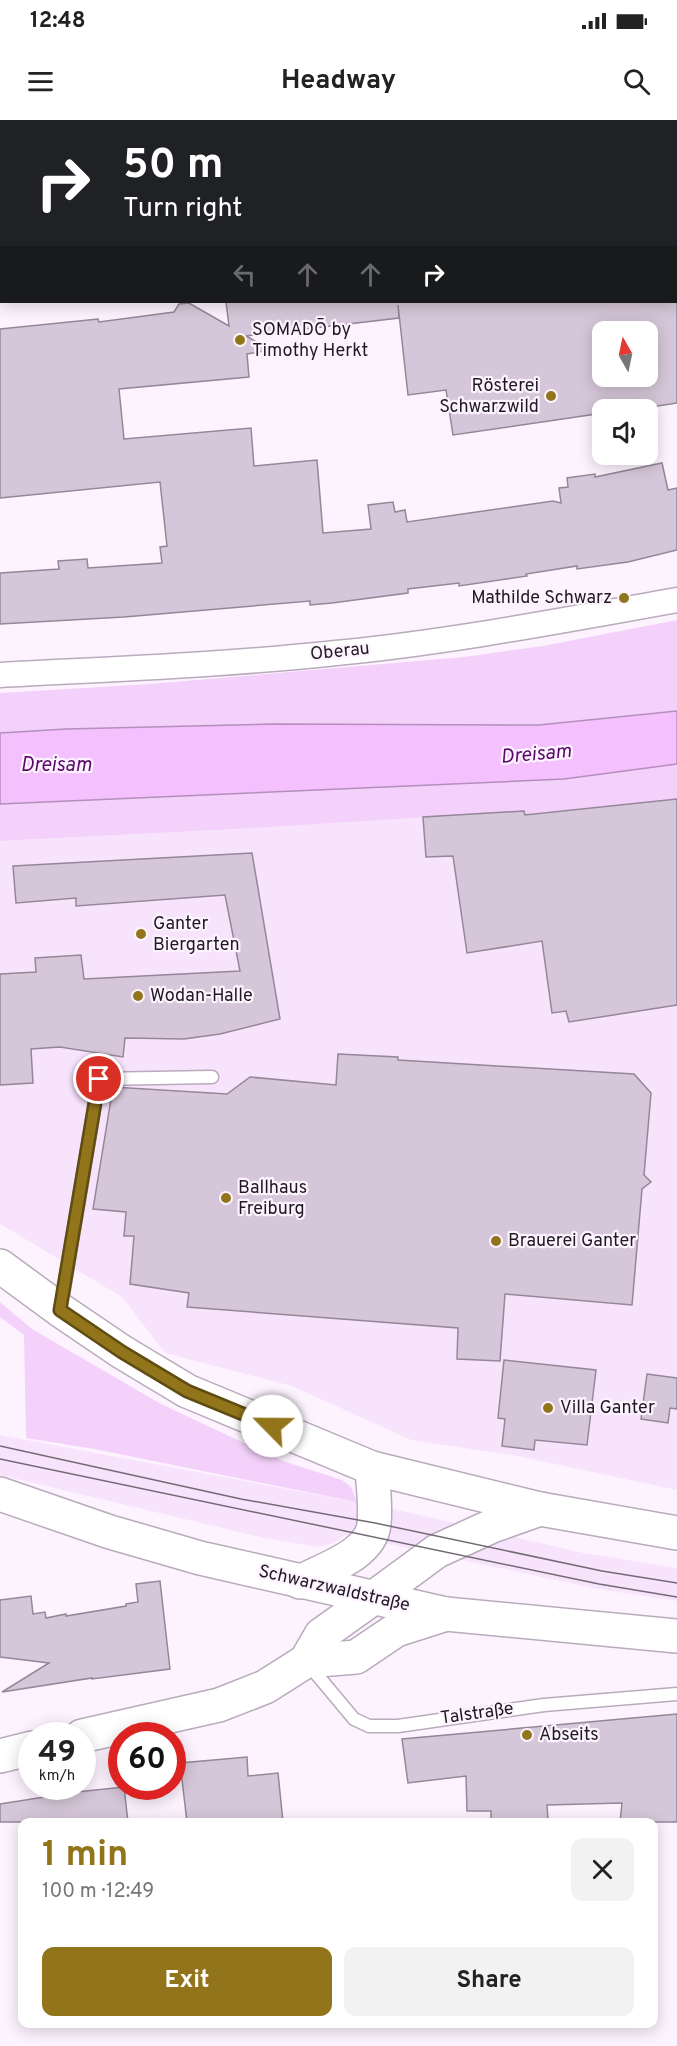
<!DOCTYPE html>
<meta charset="utf-8">
<style>
body{margin:0;font-family:Overpass,sans-serif;background:#f2f2f2;color:#222;height:100vh;display:flex;flex-direction:column;font-size:22px;white-space:nowrap}
*{box-sizing:border-box;margin:0}
p{font-size:20px;color:#767676}
.icon{flex:none;width:33px;height:33px;fill:none;stroke:currentColor;stroke-width:2;stroke-linecap:round;stroke-linejoin:round}
.map{position:relative;flex:1;overflow:hidden}
.sheet{position:absolute;left:18px;top:1698px;width:640px;height:210px;display:flex;flex-direction:column;background:#fff;border-radius:12px;box-shadow:0 3px 15px #0003}
.sheet>*{flex:none}
.guide{position:absolute;left:0px;top:0px;width:678px;height:183px;box-shadow:0 3px 15px #0003;background:#202124;color:#fff;overflow:hidden}
.needle{width:39px;rotate:351deg}
.buttons{position:absolute;left:592px;top:201px;display:grid;gap:12px}
.buttons a{display:grid;place-items:center;width:66px;height:66px;border-radius:12px;background:#fff;box-shadow:0 3px 15px #0003;font-size:30px}
.speed{position:absolute;left:18px;top:1602px;display:flex;gap:12px;font-size:30px;font-weight:700;text-align:center}
.speed>*{display:grid;place-content:center;width:78px;height:78px;border-radius:50%;background:#fff;box-shadow:0 3px 15px #0003;line-height:1}
.speed small{font-size:15px;font-weight:400}
.speed .limit{border:9px solid #d22;background:#fff;color:#111}
.pin{position:absolute;display:grid;place-items:center;width:51px;height:51px;color:#fff;margin:-26px;border:3px solid #fff;border-radius:50%;box-shadow:0 2px 6px #0007}
.me{position:absolute;width:66px;margin:-33px;rotate:293deg;stroke-linejoin:round;filter:drop-shadow(0 0 4px #0008)}
.turn{display:flex;align-items:center;gap:21px;height:126px;padding:0 24px;font-size:27px}
.turn .icon{width:78px;height:78px;stroke-width:2.5}
.turn b{display:block;font-size:42px;line-height:51px}
.lanes{display:flex;align-items:center;height:57px;padding:0 24px;background:#0003;justify-content:center;gap:30px;direction:ltr}
.lanes .off{opacity:.35}
.round{display:grid;place-items:center;flex:none;width:63px;height:63px;border-radius:12px;background:#f2f2f2}
.summary{display:flex;align-items:center;justify-content:space-between;height:102px;padding:0 24px}
h1{font-size:36px;font-weight:700;line-height:45px;color:#92751b}
.action{display:flex;gap:12px;margin-top:auto;padding:12px 24px}
.action a{flex:1;height:69px;border-radius:12px;background:#92751b;color:#fff;font-size:24px;font-weight:700;line-height:69px;text-align:center}
.action a+a{background:#f2f2f2;color:#222}
.status{display:flex;justify-content:space-between;align-items:center;height:42px;padding:0 30px;background:#fff;direction:ltr}
.status svg{height:16px;fill:currentColor}
header{display:flex;justify-content:space-between;align-items:center;height:78px;padding:0 24px;background:#fff;font-size:27px;font-weight:700}
.map>svg:first-child{display:block}
</style>
<div class="status"><b>12:48</b><svg viewBox="0 0 49 12"><path d="M0 12V9h3v3zM5 12V6h3v6zM10 12V3h3v9zM15 12V0h3v12zM26 1h20v11H26zM47 4h2v5h-2z"/></svg></div>
<header><svg class="icon" aria-label="menu" viewBox="0 0 24 24"><path d="M4 6h16M4 12h16M4 18h16"/></svg>Headway<svg class="icon" aria-label="search" viewBox="0 0 24 24"><circle cx="10" cy="10" r="6"/><path d="M15 15l6 6"/></svg></header>
<div class="map">
<svg width="677" height="1926" viewBox="0 0 677 1926">
<rect width="100%" height="100%" fill="#fdf3ff"/>
<g fill="#f8e3fc">
<path d="M264,0H405V1L265,2Z"/>
<path d="M677,679V1370L517,1336L411,1320L292,1266L165,1233L122,1177L0,1104V721L236,709L524,691L525,695Z"/>
<path d="M0,1315L394,1389L583,1433L677,1448V1481L598,1469L346,1415L332,1424L318,1427L264,1418L0,1355Z"/>
</g>
<g fill="#f3d1fa">
<path d="M109,0H236V1L109,2Z"/>
<path d="M677,500V591L539,605L273,604L66,609L0,613V573L150,564L464,537L543,526Z"/>
<path d="M677,644V679L525,695L524,691L236,709L0,721V684L564,659Z"/>
<path d="M0,1182L32,1209L161,1284L283,1341L342,1360L351,1367L357,1382L94,1329L26,1318L24,1215L0,1197Z"/>
</g>
<path fill="#f4c0fe" stroke="#b48ebc" stroke-width="1.5" d="M677,591V644L564,659L0,684V613L66,609L273,604L539,605Z"/>
<g fill="#d6c6d9" stroke="#958698" stroke-width="1.5" fill-rule="evenodd">
<path d="M677,157V283L632,290H603V293L453,315L446,270L408,275L398,185L399,198L246,216L271,230L247,234L249,257L119,269L124,319L251,308L254,346L317,340L323,413L371,409L368,385L393,382L395,392L405,390L407,402L553,381L561,383L559,368L568,367L567,358L595,354V357L662,343L668,370L677,368V430L628,442L577,449V446L526,454L527,456L459,466V463L408,469V473L332,483L310,485V481L124,497L0,504V453L59,449L58,441L87,439L88,448L162,443L160,427L167,426L160,362L0,378V209L98,199L99,202L174,192L179,184L189,183L229,206L226,182H676ZM603,212H648V256H603Z"/>
<path d="M677,679V885L569,902L566,891L552,893L542,821L467,833L453,736L426,737L423,697L524,691L525,695Z"/>
<path d="M252,733L280,899L220,914L184,919L125,918L123,937L60,927L31,929L33,963L0,965V854L36,852L35,838L81,835L84,859L240,851L225,775L76,786V778L16,783L13,746Z"/>
<path d="M338,934L398,937V940L634,954L651,973L644,1055L651,1062L642,1069L632,1185L505,1174L500,1241L457,1239L458,1208L187,1187L189,1173L130,1164L134,1116H124L126,1092L93,1089L113,967L227,974L250,957L336,965Z"/>
<path d="M504,1240L596,1250L587,1325L535,1320L534,1330L502,1326L505,1299L498,1298Z"/>
<path d="M647,1254L677,1258V1289L670,1288L668,1303L641,1299Z"/>
<path d="M160,1461L170,1549L92,1559V1558L2,1572L49,1543L0,1537V1480L31,1476L33,1494L45,1492L46,1498L66,1494V1496L126,1486V1484L138,1482L136,1464Z"/>
<path d="M677,1594V1702H620L622,1683L547,1685L548,1700L491,1702V1691H467L466,1656L408,1663L402,1619Z"/>
<path d="M247,1637L248,1656L278,1653L283,1702H187L180,1643Z"/>
<path d="M124,1667L128,1702H0V1684L76,1672Z"/>
</g>
<g fill="none" stroke-linecap="round" stroke-linejoin="round">
<defs>
<g id="lane">
<path d="M436,0L437,2"/>
<path d="M61,1186L99,959L212,957"/>
<path d="M308,1544L354,1599L369,1606H398L544,1585L677,1574"/>
</g>
<g id="street">
<path d="M676,83H677"/>
<path d="M0,148H2"/>
<path d="M0,555C112,549 224,545 336,533C450,522 564,500 677,480"/>
</g>
<g id="secondary">
<path d="M306,1541L321,1515L373,1478"/>
<path d="M82,1616L219,1585L265,1567L306,1541L356,1537L396,1510L446,1494"/>
<path d="M0,1636L32,1628"/>
</g>
<g id="primary">
<path d="M0,1146L60,1190L122,1232L187,1271L372,1348L540,1389L677,1413"/>
<path d="M0,1374L110,1412L200,1438L446,1494L677,1516"/>
<path d="M300,1462C324,1449 371,1435 374,1404C376,1386 373,1366 372,1348"/>
<path d="M373,1478L437,1431L492,1406L540,1389"/>
</g>
</defs>
<use href="#lane" stroke="#b9aabc" stroke-width="15"/>
<use href="#street" stroke="#b9aabc" stroke-width="27"/>
<use href="#secondary" stroke="#b9aabc" stroke-width="36"/>
<use href="#primary" stroke="#b9aabc" stroke-width="36"/>
<use href="#lane" stroke="#fff" stroke-width="12"/>
<use href="#street" stroke="#fff" stroke-width="24"/>
<use href="#secondary" stroke="#fff" stroke-width="33"/>
<use href="#primary" stroke="#fff" stroke-width="33"/>
<g stroke="#726b74" stroke-width="1.5">
<path d="M0,1326L241,1379L375,1403L602,1451L677,1463"/>
<path d="M0,1339L599,1464L677,1477"/>
</g>
</g>
<g fill="none" stroke-linecap="round" stroke-linejoin="round">
<defs>
<path id="route" d="M99,959L60,1190L122,1232L187,1271L272,1306"/>
</defs>
<use href="#route" stroke="#5f4c12" stroke-width="15"/>
<use href="#route" stroke="#92751b" stroke-width="10"/>
</g>
<g fill="#92751b" stroke="#fdf3ff" stroke-width="2">
<circle cx="240" cy="220" r="6"/>
<circle cx="551" cy="276" r="6"/>
<circle cx="624" cy="478" r="6"/>
<circle cx="141" cy="814" r="6"/>
<circle cx="138" cy="876" r="6"/>
<circle cx="226" cy="1078" r="6"/>
<circle cx="496" cy="1121" r="6"/>
<circle cx="548" cy="1288" r="6"/>
<circle cx="527" cy="1615" r="6"/>
</g>
<g text-anchor="middle" dominant-baseline="central" stroke-width="4.5" stroke-linejoin="round" paint-order="stroke">
<g font-size="18" fill="#1f1a21" stroke="#fdf3ff" text-anchor="start">
<text x="252" y="210">SOMADŌ by<tspan x="252" dy="21">Timothy Herkt</tspan></text>
<text x="539" y="266" text-anchor="end">Rösterei<tspan x="539" dy="21">Schwarzwild</tspan></text>
<text x="612" y="478" text-anchor="end">Mathilde Schwarz</text>
<text x="153" y="804">Ganter<tspan x="153" dy="21">Biergarten</tspan></text>
<text x="150" y="876">Wodan-Halle</text>
<text x="238" y="1068">Ballhaus<tspan x="238" dy="21">Freiburg</tspan></text>
<text x="508" y="1121">Brauerei Ganter</text>
<text x="560" y="1288">Villa Ganter</text>
<text x="539" y="1615">Abseits</text>
</g>
<g font-size="18" fill="#1f1a21" stroke="#fdf3ff">
<text transform="translate(340 532) rotate(-6)">Oberau</text>
<text transform="translate(334 1469) rotate(13)">Schwarzwaldstraße</text>
<text transform="translate(477 1594) rotate(-8)">Talstraße</text>
</g>
<g font-size="20" font-style="italic" fill="#5b0a69" stroke="#fdf3ff">
<text transform="translate(536 635) rotate(-5)">Dreisam</text>
<text x="56" y="646">Dreisam</text>
</g>
</g>
</svg>
<div class="buttons">
<a><svg class="needle" viewBox="-14 -14 28 28"><path d="M0-13l5 13h-10z" fill="#e53935"/><path d="M0 13l5-13h-10z" fill="#767676"/></svg></a>
<a><svg class="icon" aria-label="sound" viewBox="0 0 24 24"><path d="M4 9h4l5-4v14l-5-4H4zM17 9q2 3 0 6"/></svg></a>
</div>
<div class="speed"><div>49<small>km/h</small></div><div class="limit">60</div></div>
<div class="pin" style="left:99px;top:959px;background:#d93025"><svg class="icon" aria-label="arrive" viewBox="0 0 24 24"><path d="M6 21V4h12l-3 4 3 4H6"/></svg></div>
<svg class="me" style="left:272px;top:1306px" viewBox="-20 -20 40 40"><circle r="19" fill="#fff"/><path d="M0-13L10 11 0 6-10 11z" fill="#92751b"/></svg>
<div class="guide">
<div class="turn"><svg class="icon" aria-label="right" viewBox="0 0 24 24"><path d="M7 20v-9h11M14 6l5 5-5 5"/></svg><div><b>50 m</b>Turn right</div></div>
<div class="lanes"><svg class="icon off" aria-label="left" viewBox="0 0 24 24"><path d="M17 20v-9H6M10 6l-5 5 5 5"/></svg><svg class="icon off" aria-label="ahead" viewBox="0 0 24 24"><path d="M12 20V5M6 11l6-6 6 6"/></svg><svg class="icon off" aria-label="ahead" viewBox="0 0 24 24"><path d="M12 20V5M6 11l6-6 6 6"/></svg><svg class="icon" aria-label="right" viewBox="0 0 24 24"><path d="M7 20v-9h11M14 6l5 5-5 5"/></svg></div>
</div>
<section class="sheet">
<div class="summary"><div><h1>1 min</h1><p>100 m · 12:49</p></div><a class="round"><svg class="icon" aria-label="close" viewBox="0 0 24 24"><path d="M6 6l12 12M18 6L6 18"/></svg></a></div>
<div class="action"><a>Exit</a><a>Share</a></div>
</section>
</div>
